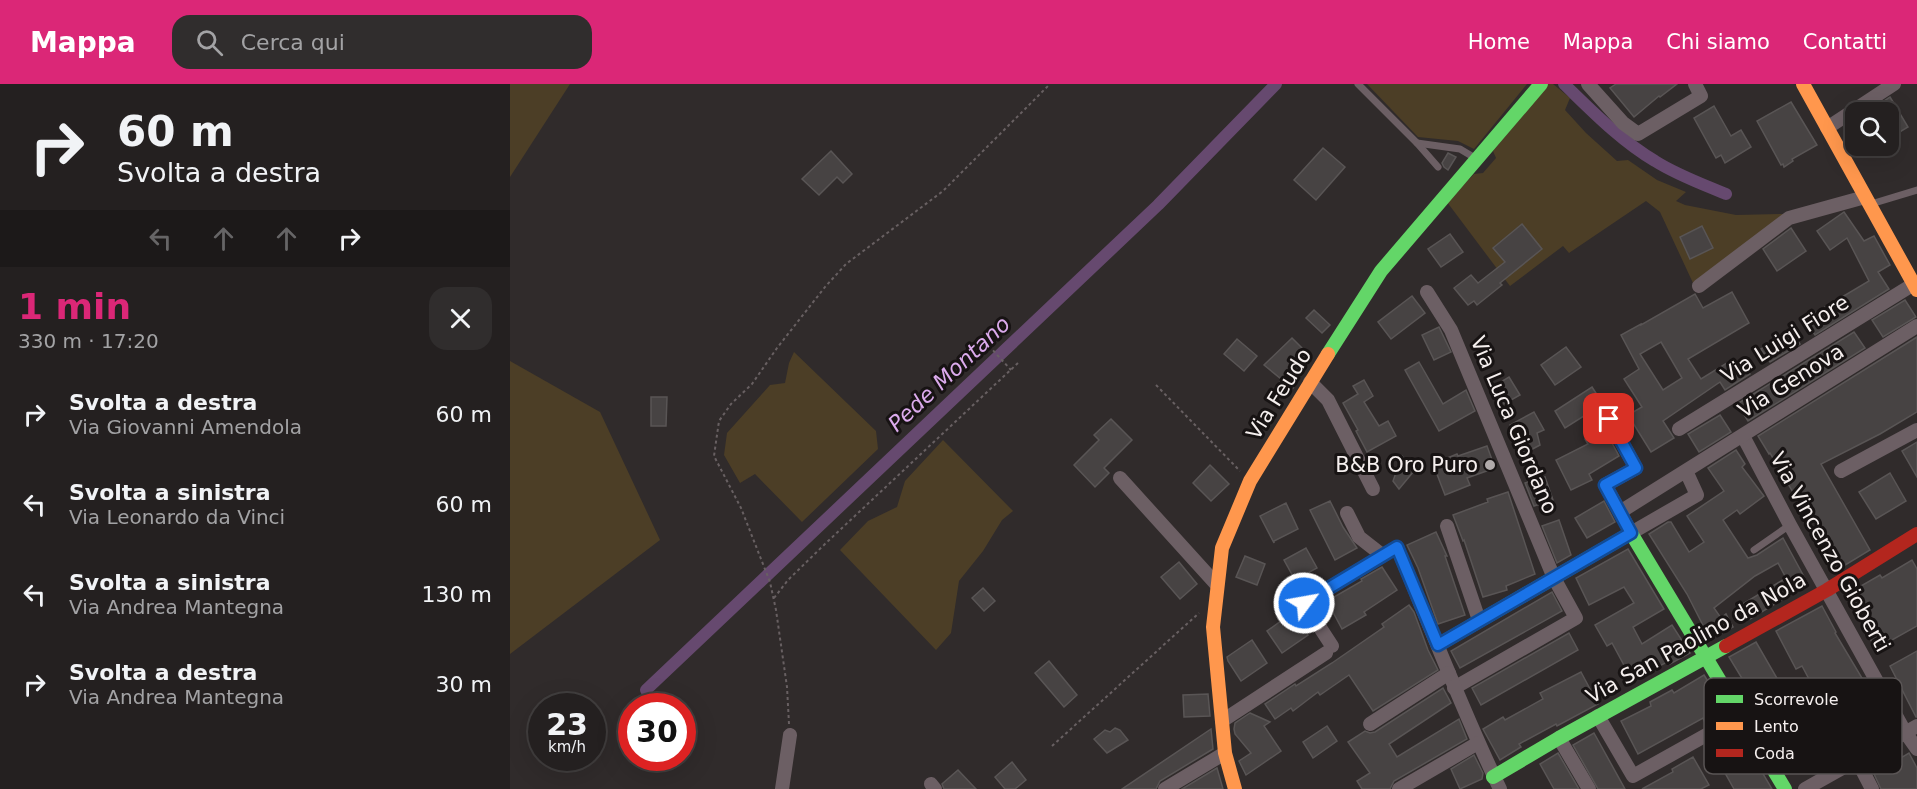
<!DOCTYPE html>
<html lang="it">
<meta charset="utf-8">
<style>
body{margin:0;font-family:"DejaVu Sans",sans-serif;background:#302d2d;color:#f1f3f6;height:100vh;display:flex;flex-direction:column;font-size:22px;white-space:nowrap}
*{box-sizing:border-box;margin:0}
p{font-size:20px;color:#a3a3a5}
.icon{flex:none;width:33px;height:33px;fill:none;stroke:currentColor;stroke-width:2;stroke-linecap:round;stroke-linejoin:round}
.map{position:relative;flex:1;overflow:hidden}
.drawer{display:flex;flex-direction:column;background:#242020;width:510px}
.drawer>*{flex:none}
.hud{background:#242020;color:#f1f3f6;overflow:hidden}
.controls{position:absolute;left:1335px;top:18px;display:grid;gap:12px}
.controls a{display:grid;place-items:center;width:54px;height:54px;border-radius:12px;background:#242020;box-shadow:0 6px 24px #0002,0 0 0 2px #413e3e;font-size:30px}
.speed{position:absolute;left:18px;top:609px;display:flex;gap:12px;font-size:30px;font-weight:700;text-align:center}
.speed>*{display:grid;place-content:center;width:78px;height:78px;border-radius:50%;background:#242020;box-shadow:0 6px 24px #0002,0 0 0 2px #413e3e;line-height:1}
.speed small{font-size:15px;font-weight:400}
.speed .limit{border:9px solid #d22;background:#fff;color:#111}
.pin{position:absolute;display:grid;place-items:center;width:51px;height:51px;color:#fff;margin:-26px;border-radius:12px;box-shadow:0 3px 9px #0006}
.me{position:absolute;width:66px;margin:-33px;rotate:58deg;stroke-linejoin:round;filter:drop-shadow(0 0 4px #0008)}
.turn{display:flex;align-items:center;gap:21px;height:126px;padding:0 18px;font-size:27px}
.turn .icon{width:78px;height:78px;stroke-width:2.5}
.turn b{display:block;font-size:42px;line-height:51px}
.lanes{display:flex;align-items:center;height:57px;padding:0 18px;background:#0003;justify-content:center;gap:30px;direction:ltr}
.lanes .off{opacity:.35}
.round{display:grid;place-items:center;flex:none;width:63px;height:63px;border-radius:18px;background:#302d2d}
.head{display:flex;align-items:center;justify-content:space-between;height:102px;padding:0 18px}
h1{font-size:36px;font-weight:600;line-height:45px;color:#db2777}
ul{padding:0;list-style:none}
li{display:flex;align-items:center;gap:18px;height:90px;padding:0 18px}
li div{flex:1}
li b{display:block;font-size:22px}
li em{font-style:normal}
header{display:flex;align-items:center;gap:36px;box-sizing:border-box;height:84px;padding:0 30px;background:#db2777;color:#fff}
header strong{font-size:28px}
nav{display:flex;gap:33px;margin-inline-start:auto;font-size:21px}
.search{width:420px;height:54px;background:#302d2d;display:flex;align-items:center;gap:15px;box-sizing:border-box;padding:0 21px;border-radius:18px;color:#a3a3a5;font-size:22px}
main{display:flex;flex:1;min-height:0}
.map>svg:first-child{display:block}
</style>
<header>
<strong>Mappa</strong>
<div class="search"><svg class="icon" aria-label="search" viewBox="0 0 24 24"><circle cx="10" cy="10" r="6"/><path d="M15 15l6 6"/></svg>Cerca qui</div>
<nav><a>Home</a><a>Mappa</a><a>Chi siamo</a><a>Contatti</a></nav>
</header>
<main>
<section class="drawer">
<div class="hud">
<div class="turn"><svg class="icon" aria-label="right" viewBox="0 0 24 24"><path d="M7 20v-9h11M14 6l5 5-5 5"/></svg><div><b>60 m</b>Svolta a destra</div></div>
<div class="lanes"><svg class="icon off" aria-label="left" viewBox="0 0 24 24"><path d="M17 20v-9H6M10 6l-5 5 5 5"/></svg><svg class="icon off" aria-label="ahead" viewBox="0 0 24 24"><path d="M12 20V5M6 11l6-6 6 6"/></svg><svg class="icon off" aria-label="ahead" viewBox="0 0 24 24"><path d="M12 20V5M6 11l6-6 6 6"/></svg><svg class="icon" aria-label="right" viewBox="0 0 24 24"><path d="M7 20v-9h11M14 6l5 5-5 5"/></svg></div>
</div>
<div class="head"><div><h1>1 min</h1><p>330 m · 17:20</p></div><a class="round"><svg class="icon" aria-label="close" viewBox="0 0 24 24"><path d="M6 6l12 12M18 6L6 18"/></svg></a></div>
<ul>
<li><svg class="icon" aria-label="right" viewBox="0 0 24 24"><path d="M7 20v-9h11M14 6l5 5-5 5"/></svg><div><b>Svolta a destra</b><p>Via Giovanni Amendola</p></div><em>60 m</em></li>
<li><svg class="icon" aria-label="left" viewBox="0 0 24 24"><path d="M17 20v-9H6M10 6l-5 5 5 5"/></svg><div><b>Svolta a sinistra</b><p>Via Leonardo da Vinci</p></div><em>60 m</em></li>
<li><svg class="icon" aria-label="left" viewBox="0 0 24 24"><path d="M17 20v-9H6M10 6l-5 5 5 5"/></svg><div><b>Svolta a sinistra</b><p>Via Andrea Mantegna</p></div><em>130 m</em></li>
<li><svg class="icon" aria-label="right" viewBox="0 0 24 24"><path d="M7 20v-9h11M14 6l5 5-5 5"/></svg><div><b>Svolta a destra</b><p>Via Andrea Mantegna</p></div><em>30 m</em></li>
</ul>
</section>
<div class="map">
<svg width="1407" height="705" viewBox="0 0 1407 705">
<rect width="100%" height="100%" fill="#302b2b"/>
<g fill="#4c3e26">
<path d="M0,0H60L0,93Z"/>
<path d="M857,0H1017L964,65L948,57L908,53Z"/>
<path d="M1038,0H1043L1060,14L1055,26L1076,49L1107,77L1118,76L1147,96L1176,108L1166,117L1175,121L1226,131L1273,130L1275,133L1183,199L1150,128L1136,117L1059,169L1053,162L1000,202L937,118L964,90L973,89L986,74L983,67Z"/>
<path d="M284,268L366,347L368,365L292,438L245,390L230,399L214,371L217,349L260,301L275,299L279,279Z"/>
<path d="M0,277L90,328L150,456L0,570Z"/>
<path d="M433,356L503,427L492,436L473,467L449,497L441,549L426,566L330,466L358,437L387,423L395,397Z"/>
</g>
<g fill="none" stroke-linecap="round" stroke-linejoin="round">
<g stroke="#66496f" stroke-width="12">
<path d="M1054,0C1082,27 1111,57 1145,77C1167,91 1192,100 1216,110"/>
<path d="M136,606L648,121L766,0"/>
</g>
</g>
<g fill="#474343" stroke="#595555" stroke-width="1.5" fill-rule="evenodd">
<path d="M1106,0H1167L1150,13L1149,12L1124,33L1100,4Z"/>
<path d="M1380,13L1398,43L1383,52L1378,45V28H1357Z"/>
<path d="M1281,18L1307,61L1282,75L1283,77L1274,83L1273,80L1271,81L1247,37Z"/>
<path d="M1204,22L1221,52L1231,46L1241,63L1215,79L1211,71L1206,74L1184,34Z"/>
<path d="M813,64L835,83L806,116L784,96Z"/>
<path d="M321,67L342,90L333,99L327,93L309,111L292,95Z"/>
<path d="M938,69L946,73L938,86L934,83L932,79Z"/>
<path d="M1334,128L1354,157L1364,152L1380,181L1368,188L1379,205L1305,251L1295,235L1359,197L1337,154L1320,166L1307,147Z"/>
<path d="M1012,140L1032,165L990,199L992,201L967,221L964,217L958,221L944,204L961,191L968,199L995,178L983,164Z"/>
<path d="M1192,142L1203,164L1180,175L1170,153Z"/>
<path d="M1281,144L1296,167L1267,187L1253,165Z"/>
<path d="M940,150L953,168L931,183L918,165Z"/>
<path d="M1222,208L1239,239L1178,275L1191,295L1220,277L1223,282L1233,277L1240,290L1215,306L1210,298L1153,337L1164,354L1141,368L1118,331L1132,323L1114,295L1129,285L1111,251L1131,240V241L1185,210L1193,224ZM1151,258L1172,294L1153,306L1130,270Z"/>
<path d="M902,212L915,229L881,255L868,238Z"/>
<path d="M1395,216L1406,233L1373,253L1362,236Z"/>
<path d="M804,226L820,241L812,249L796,234Z"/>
<path d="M929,243L941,268L924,276L912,251Z"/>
<path d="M1280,245L1290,260L1260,278L1251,265Z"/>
<path d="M1344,248L1355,264L1238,337L1227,320Z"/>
<path d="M1407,253V328L1370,350L1311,380L1360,466L1327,486L1314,464L1318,461L1297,425L1294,427L1260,369L1259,370L1248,352Z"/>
<path d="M782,254L800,272L782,289L789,295L781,307L770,297L771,295L754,281Z"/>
<path d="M727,255L747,272L734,287L714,270Z"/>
<path d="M1056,263L1071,283L1045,301L1031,281Z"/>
<path d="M909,278L933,320L956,306L965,327L929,347L895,286Z"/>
<path d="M999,293L1010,311L994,320L984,302Z"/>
<path d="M854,296L863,312L854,318L869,342L878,337L886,352L857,368L846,347L848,346L833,319L848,310L843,302Z"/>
<path d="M1082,303L1093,320L1055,344L1045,327Z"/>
<path d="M141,313H157L156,342H141Z"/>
<path d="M1024,328L1034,346L1027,349L1030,361L1015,369L1000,341Z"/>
<path d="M1210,331L1221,348L1189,368L1178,350Z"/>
<path d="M601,335L622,356L594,384L599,389L585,403L564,381L589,356L584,351Z"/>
<path d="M1094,344L1109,372L1079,390L1082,396L1061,406L1046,376L1078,360L1075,355Z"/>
<path d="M1407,358V393L1392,367Z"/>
<path d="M977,362L985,384L957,394L960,401L935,411L923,380L947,370L948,372Z"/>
<path d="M1226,366L1235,380L1232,383L1254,412L1230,430L1227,426L1213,436L1238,474L1247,471L1273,454L1298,500L1240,535L1231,521L1276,494L1268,479L1245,492L1204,524L1211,534L1216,530L1223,543L1200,555L1177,510L1139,450L1158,438H1161L1179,468L1194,458L1177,432L1214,407L1198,384Z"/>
<path d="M892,372L904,387L889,405L883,397Z"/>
<path d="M700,381L719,400L701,417L683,399Z"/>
<path d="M1380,389L1396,417L1366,435L1349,408Z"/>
<path d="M1035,393L1043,416L1024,422L1015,399Z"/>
<path d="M998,408L1025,490L996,502L997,506L973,513L954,456L953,457L943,431L978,418L977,415Z"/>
<path d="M820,417L833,443L847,464L825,476L800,426Z"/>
<path d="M1094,417L1105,438L1077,454L1065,434Z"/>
<path d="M776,419L788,445L764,457V459L750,432Z"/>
<path d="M1049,436L1061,471L1047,479L1032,442Z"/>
<path d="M926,448L937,472H935L955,531L928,540L908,484L897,461Z"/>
<path d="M796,464L807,484L785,496L774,476Z"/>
<path d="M1118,465L1154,525L1123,543L1132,560L1162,541L1180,569L1160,580L1159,577L1122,596L1102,559L1097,562L1085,541L1124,519L1114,503L1079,521L1066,494Z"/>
<path d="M735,472L755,480L747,501L726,493Z"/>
<path d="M1402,476L1407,485V542L1366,565L1353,542L1355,541L1337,510L1370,491L1372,494Z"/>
<path d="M669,478L687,500L670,515L651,493Z"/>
<path d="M872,483L887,506L854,528L856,531L832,545L817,517L852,497L851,495Z"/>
<path d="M473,504L485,517L474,527L462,514Z"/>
<path d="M1042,508L1052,527L950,584L941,567Z"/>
<path d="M899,521L904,528L918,566L928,586L863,627L839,591L810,611L808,608L783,627L781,624L765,635L755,620L785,600L786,602L822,579L874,543L872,540Z"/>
<path d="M1312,522L1326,548L1325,549L1355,599L1374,635L1331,656L1317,629L1344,615L1334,596L1308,612L1292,582L1286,585L1266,547Z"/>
<path d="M782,529L798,551L772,569L757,547Z"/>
<path d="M1059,549L1068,566L971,621L962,604Z"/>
<path d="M742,556L757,579L731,597L718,577L717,573Z"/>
<path d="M1246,558L1272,603L1276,600L1288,621L1268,633L1249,600L1239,606L1219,573Z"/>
<path d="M1407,567V633H1406L1380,582Z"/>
<path d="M539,577L567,611L554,623L525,589Z"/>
<path d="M1071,588L1088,620L1047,642L1046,640L1009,660L1011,663L990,676L973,645L993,633L995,636L1033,615L1030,609Z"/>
<path d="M1194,591L1216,626L1195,639L1193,634L1128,670L1111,637L1141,622L1140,618L1162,606L1164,609Z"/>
<path d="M933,604L941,619L879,660L887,673L949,635L957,655L884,697L880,705H852L847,697L860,689L838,658L855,647L860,649L865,648Z"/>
<path d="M698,610L700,632L674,633L673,611Z"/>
<path d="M740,629L760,638L754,642L771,667L736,691L729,677L741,669L725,650L724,645L725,639Z"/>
<path d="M817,642L827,657L803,674L793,658Z"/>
<path d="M605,644L610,646L618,656L597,669L584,655L595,646L600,648Z"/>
<path d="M701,645L703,665L650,697L646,705H612Z"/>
<path d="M1084,649L1115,705H1088L1063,661Z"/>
<path d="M1229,649L1262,705H1224L1201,664Z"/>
<path d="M1048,669L1069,705H1044L1030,680Z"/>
<path d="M1399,669L1407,684V705H1371L1364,690Z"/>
<path d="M964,671L973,689L972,695L950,705L941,685Z"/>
<path d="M1183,673L1199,701L1191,705H1132L1163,688L1162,685Z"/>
<path d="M502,678L516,696L505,705H495L485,693Z"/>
<path d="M707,684L713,705H672Z"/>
<path d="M448,686L466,705H434L432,700Z"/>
</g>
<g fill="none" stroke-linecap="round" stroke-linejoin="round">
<g stroke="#686062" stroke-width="2" stroke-dasharray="3 3" stroke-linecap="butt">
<path d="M479,262L501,286"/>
<path d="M646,301L730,387"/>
<path d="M264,514L278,496L316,459L508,279"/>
<path d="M279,640L277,603L266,526L260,498L231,424L204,372L209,337L221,320L242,300L267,264L315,203L336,180L433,107L540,0"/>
<path d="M542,662L689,529"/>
</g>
<g stroke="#6c5f64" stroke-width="7">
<path d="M848,0L907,59L950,65L965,74"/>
<path d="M907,59L928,83"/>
<path d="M1361,120L1407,106"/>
<path d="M1244,466L1280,441"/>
</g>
<g stroke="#6c5f64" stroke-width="14">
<path d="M1078,0L1113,39L1128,50L1191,12L1185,0"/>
<path d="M1317,44L1384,0"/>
<path d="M1189,202L1279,134L1355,113"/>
<path d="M917,208L941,246L1044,494L1066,534L944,604"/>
<path d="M800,298L818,316L863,405"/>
<path d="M1099,335L1126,384L1095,401L1110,428"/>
<path d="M1169,345L1404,200"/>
<path d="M1233,352L1280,441L1395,648L1407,665"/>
<path d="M1176,387L1187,411L1121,449L1110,428L1407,242"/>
<path d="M1331,387L1407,346"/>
<path d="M610,394L707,501"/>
<path d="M837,429L849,453L872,471"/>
<path d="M937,442L969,536"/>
<path d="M822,562L794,519L887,463C921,544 952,626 990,705"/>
<path d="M1088,632L1123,692L1232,631"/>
<path d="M712,637L816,569"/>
<path d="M860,640L939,589"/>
<path d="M1049,654L1079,705"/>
<path d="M1347,676L1362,705"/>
<path d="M421,700L425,705"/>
<path d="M272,705L280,651"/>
<path d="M655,705L715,669"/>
<path d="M889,705L968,659"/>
<path d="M1295,705L1407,642"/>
</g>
<g stroke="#63d668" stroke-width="14">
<path d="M818,270L871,187L1031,0"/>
<path d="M928,561L1121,449L1275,705"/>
<path d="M983,693L1049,654L1216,562"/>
</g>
<g stroke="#ff974d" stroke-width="14">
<path d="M1293,0L1407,206"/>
<path d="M725,705L715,669L703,543L712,464L740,397L818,270"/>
</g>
<path stroke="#b3261e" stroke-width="14" d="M1216,562L1317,506L1407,450"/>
</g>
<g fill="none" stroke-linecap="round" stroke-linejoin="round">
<defs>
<path id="route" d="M794,519L887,463L928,561L1121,449L1095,401L1126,384L1099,335"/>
</defs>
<use href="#route" stroke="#114b97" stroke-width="15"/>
<use href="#route" stroke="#1a73e8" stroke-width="10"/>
</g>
<circle fill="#b0aaaa" stroke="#171313" stroke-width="2" cx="980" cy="381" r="6"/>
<g text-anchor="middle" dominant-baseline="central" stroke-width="6" stroke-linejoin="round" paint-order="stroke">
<g font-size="21" fill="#f5efee" stroke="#171313">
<text transform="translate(1275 255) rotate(-32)">Via Luigi Fiore</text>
<text transform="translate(1281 297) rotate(-32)">Via Genova</text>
<text transform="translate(769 310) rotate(-58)">Via Feudo</text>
<text transform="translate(1004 341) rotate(67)">Via Luca Giordano</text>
<text transform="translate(1320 468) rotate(61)">Via Vincenzo Gioberti</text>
<text transform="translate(1186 554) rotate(-29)">Via San Paolino da Nola</text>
</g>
<g font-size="21" fill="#f5efee" stroke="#171313" text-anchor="end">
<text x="968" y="381">B&amp;B Oro Puro</text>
</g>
<g font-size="22" font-style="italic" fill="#dbaaec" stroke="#171313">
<text transform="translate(439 290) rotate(-43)">Pede Montano</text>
</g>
</g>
<rect x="1194" y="594" width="198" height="96" rx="9" fill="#171313" stroke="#5a5555" stroke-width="1.5"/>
<rect x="1206" y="611" width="27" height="8" fill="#63d668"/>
<rect x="1206" y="638" width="27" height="8" fill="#ff974d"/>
<rect x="1206" y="665" width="27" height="8" fill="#b3261e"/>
<g font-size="16" fill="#f5efee">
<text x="1244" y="621">Scorrevole</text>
<text x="1244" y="648">Lento</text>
<text x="1244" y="675">Coda</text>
</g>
</svg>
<div class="controls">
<a><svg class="icon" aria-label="search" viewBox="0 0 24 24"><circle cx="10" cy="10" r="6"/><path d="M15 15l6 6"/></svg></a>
</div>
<div class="speed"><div>23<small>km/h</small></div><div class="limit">30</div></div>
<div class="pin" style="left:1099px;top:335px;background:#d93025"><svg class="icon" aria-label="arrive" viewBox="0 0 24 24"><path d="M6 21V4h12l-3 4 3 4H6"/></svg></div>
<svg class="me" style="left:794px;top:519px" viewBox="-20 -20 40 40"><circle r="17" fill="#1a73e8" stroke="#fff" stroke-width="3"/><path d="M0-11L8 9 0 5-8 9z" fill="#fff"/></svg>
</div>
</main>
